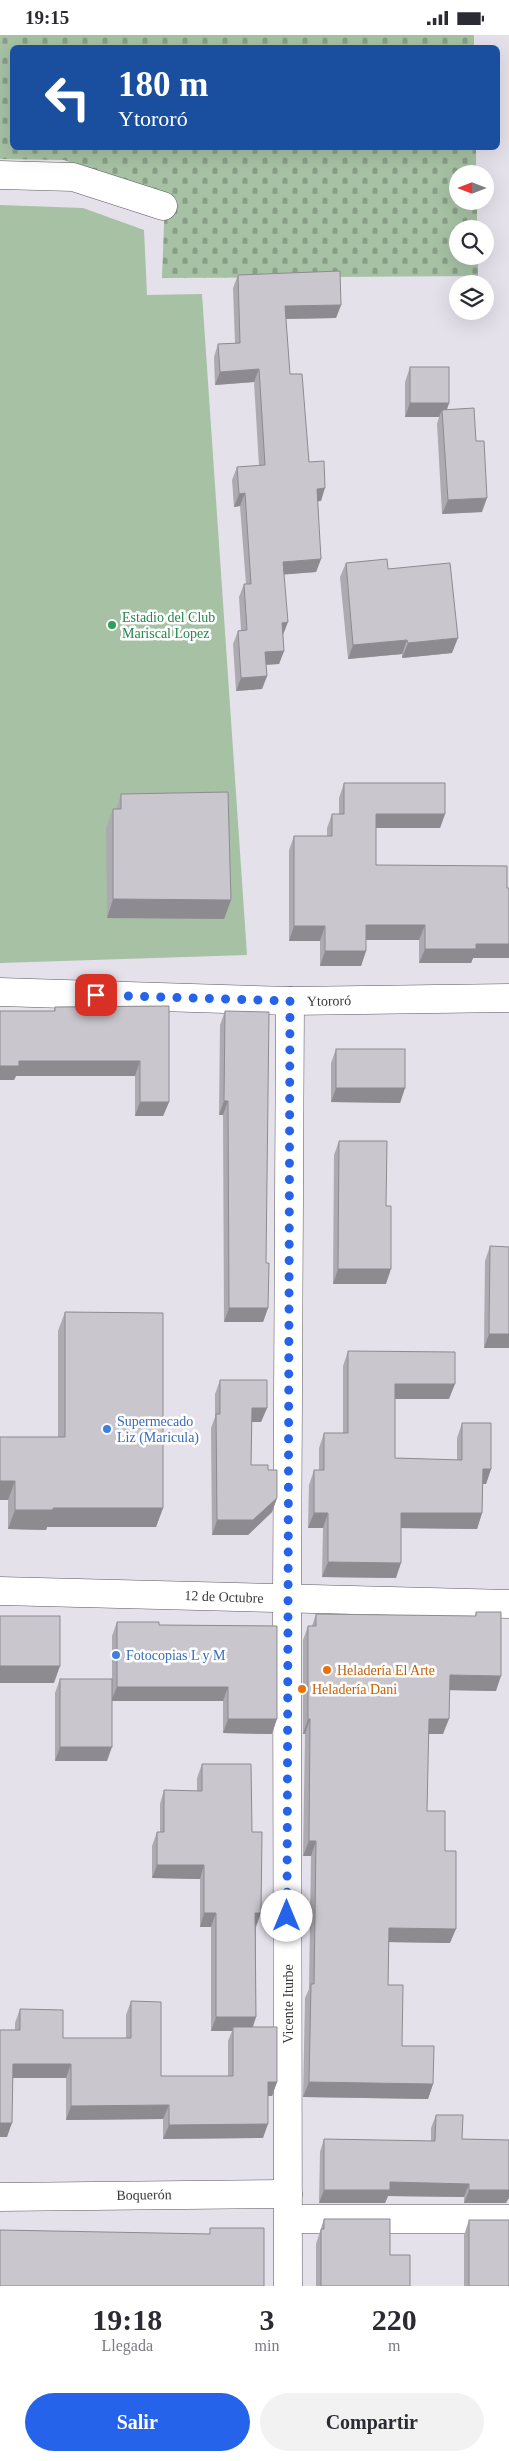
<!DOCTYPE html>
<html lang="es">
<meta charset="utf-8">
<style>
body{margin:0;font-family:"Times New Roman",serif;background:#f2f2f3;color:#2b2b33;height:100vh;display:flex;flex-direction:column;font-size:19px;white-space:nowrap}
*{box-sizing:border-box;margin:0}
p{font-size:16px;color:#7c7c81}
.icon{flex:none;width:28px;height:28px;fill:none;stroke:currentColor;stroke-width:2;stroke-linecap:round;stroke-linejoin:round}
.map{position:relative;height:2251px;overflow:hidden}
.panel{display:flex;flex-direction:column;background:#fff;flex:1}
.panel>*{flex:none}
.top-card{position:absolute;left:10px;top:10px;width:490px;height:105px;border-radius:8px;box-shadow:0 5px 20px #0002;background:#1a4fa0;color:#fff;overflow:hidden}
.needle{width:32px;rotate:270deg}
.tools{position:absolute;left:449px;top:130px;display:grid;gap:10px}
.tools a{display:grid;place-items:center;width:45px;height:45px;border-radius:50%;background:#fff;box-shadow:0 5px 20px #0002;font-size:25px}
.pin{position:absolute;display:grid;place-items:center;width:42px;height:42px;color:#fff;margin:-21px;border-radius:10px;box-shadow:0 2px 8px #0006}
.me{position:absolute;width:55px;margin:-28px;rotate:0deg;stroke-linejoin:round;filter:drop-shadow(0 0 4px #0008)}
.turn{display:flex;align-items:center;gap:18px;height:105px;padding:0 25px;font-size:22px}
.turn .icon{width:65px;height:65px;stroke-width:2.5}
.turn b{display:block;font-size:35px;line-height:42px}
.eta{display:flex;justify-content:space-evenly;align-items:center;height:85px;text-align:center}
.eta b{font-size:30px;font-weight:700;line-height:35px}
.primary-button{display:flex;gap:10px;margin-top:auto;padding:10px 25px}
.primary-button a{flex:1;height:58px;border-radius:30px;background:#2563eb;color:#fff;font-size:20px;font-weight:700;line-height:58px;text-align:center}
.primary-button a+a{background:#f2f2f3;color:#2b2b33}
.status{display:flex;justify-content:space-between;align-items:center;height:35px;padding:0 25px;background:#fff;direction:ltr}
.status svg{height:14px;fill:currentColor}
.map>svg:first-child{display:block}
</style>
<div class="status"><b>19:15</b><svg viewBox="0 0 49 12"><path d="M0 12V9h3v3zM5 12V6h3v6zM10 12V3h3v9zM15 12V0h3v12zM26 1h20v11H26zM47 4h2v5h-2z"/></svg></div>
<div class="map">
<svg width="509" height="2251" viewBox="0 0 509 2251">
<defs>
<pattern id="cemetery-stones" width="16" height="16" patternUnits="userSpaceOnUse" patternTransform="scale(1.25)"><rect width="16" height="16" fill="#a6c1a4"/><path d="M2 7V4a2 2 0 0 1 4 0v3zM10 15v-3a2 2 0 0 1 4 0v3z" fill="#889e87"/></pattern>
</defs>
<rect width="100%" height="100%" fill="#e4e1ea"/>
<path fill="url(#cemetery-stones)" d="M0,0H474V12H12V112L476,113V139H458V166H477V194H458V221H478V241L162,243L165,163L64,125L0,124Z"/>
<path fill="#a6c1a4" d="M0,170L83,173L144,195L147,260L202,259L247,920L0,928Z"/>
<g fill="none" stroke-linecap="round" stroke-linejoin="round">
<defs>
<g id="minor">
<path d="M0,140L73,142L163,171"/>
<path d="M0,957L290,966L509,963"/>
<path d="M0,1556L509,1569"/>
<path d="M0,2162L288,2159"/>
<path d="M289,2184H509"/>
<path d="M288,2251L287,1564L290,966"/>
</g>
</defs>
<use href="#minor" stroke="#5b585f" stroke-width="29"/>
<use href="#minor" stroke="#fff" stroke-width="28"/>
</g>
<g fill="#adaab1">
<path d="M238,240L341,270L336,283L286,284L290,339L309,427L321,466H317L321,524L316,537L284,539L283,600L284,616L279,629L266,630L267,641L262,654L236,656L233,609L238,596L241,595L239,562L244,549H246L240,471L234,472L232,445L237,432L259,431L254,347L215,350L214,322L218,309L235,308L233,253Z"/>
<path d="M410,332L449,368L447,375L482,477L442,479L437,389L439,382H405V347Z"/>
<path d="M346,528L388,534L452,618L402,623V619L348,624L340,542Z"/>
<path d="M344,748L445,779L440,793H376V830L507,853L509,923H473L471,928H419V905H366V916L361,931H320V906H289V815L294,801H327V793L332,779H339V763Z"/>
<path d="M121,759L231,865L224,884L107,883L106,793L113,774H116Z"/>
<path d="M169,971V1067L163,1081H135V1041H16L14,1045H0V976H54L55,972Z"/>
<path d="M225,976L266,1228L268,1273L263,1287H224L223,1080H219L220,990Z"/>
<path d="M336,1014L405,1053L400,1068L331,1067V1028Z"/>
<path d="M339,1106L386,1171V1249H333L334,1120Z"/>
<path d="M490,1211L509,1313H484L485,1226Z"/>
<path d="M65,1277L163,1473L156,1492H47L46,1495L8,1494V1465L0,1402H58V1296Z"/>
<path d="M348,1316L449,1364H395V1423L457,1425V1403L462,1388L491,1434L486,1449H483L482,1478L477,1494L401,1493L396,1543L322,1542L323,1493H308L309,1450L314,1435H319V1413L324,1398H343V1331Z"/>
<path d="M220,1345L267,1373L261,1387H252L251,1430L268,1435L277,1463L272,1477L248,1500H212L211,1393L215,1382V1359Z"/>
<path d="M476,1577L496,1656L449,1655L443,1699H428L427,1776L445,1816L450,1908L389,1907L388,1950L402,2011L433,2049L428,2064L303,2062L305,1963L309,1954L311,1821H303L305,1699H303V1605L308,1591H312L316,1579L475,1581Z"/>
<path d="M117,1587L159,1590L277,1591L272,1699L223,1698V1666H112L107,1726H55V1658L60,1644H112V1601Z"/>
<path d="M202,1729L252,1797L256,1892V1982L253,1992L277,2047L272,2061H268L263,2103L163,2104V2084L66,2085V2043H13L7,2102H0V1995H15V1988L20,1974L63,2003H126V1980L131,1966L161,2041H228V2006L232,1996H211V1892H200V1844L152,1843V1811L157,1797H160V1769L164,1755L197,1756V1743Z"/>
<path d="M436,2080L462,2104L509,2105V2164H508L506,2168H464V2162L388,2161L385,2168H319L320,2117L324,2104L431,2106V2093Z"/>
<path d="M324,2184L390,2220L410,2251H316V2209Z"/>
<path d="M469,2185L509,2251H464V2200Z"/>
</g>
<g fill="#8d8b90">
<path d="M341,270L336,283L280,284L285,271Z"/>
<path d="M259,334L254,347L215,350L220,337Z"/>
<path d="M410,368H449L444,382L442,375L439,382H405Z"/>
<path d="M325,453L321,466L312,467L317,454Z"/>
<path d="M245,458L240,471L234,472L239,459Z"/>
<path d="M487,463L482,477L442,479L448,465Z"/>
<path d="M321,524L316,537L279,540L283,527Z"/>
<path d="M288,587L283,600L282,588Z"/>
<path d="M458,603L452,618L402,623L408,608Z"/>
<path d="M407,605L402,619L348,624L353,610Z"/>
<path d="M284,616L279,629L260,630L265,617Z"/>
<path d="M267,641L262,654L236,656L241,643Z"/>
<path d="M376,779H445L440,793H370Z"/>
<path d="M113,864L231,865L224,884L107,883Z"/>
<path d="M366,890H425L419,905H361Z"/>
<path d="M294,891H325L320,906H289Z"/>
<path d="M476,909H509V923H473L471,928H419L425,914Z"/>
<path d="M325,916H366L361,931H320Z"/>
<path d="M19,1026H140L135,1041H16L14,1045H0V1031Z"/>
<path d="M336,1053H405L400,1068L331,1067Z"/>
<path d="M224,1066H228L223,1080H219Z"/>
<path d="M140,1067H169L163,1081H135Z"/>
<path d="M338,1234H391L386,1249H333Z"/>
<path d="M229,1273H268L263,1287H224Z"/>
<path d="M489,1299H509V1313H484Z"/>
<path d="M395,1349H455L449,1364H390Z"/>
<path d="M252,1373H267L261,1387H247Z"/>
<path d="M483,1434H491L486,1449H477Z"/>
<path d="M0,1446H15L8,1465H0Z"/>
<path d="M277,1463L272,1477L248,1500H212L217,1485Z"/>
<path d="M53,1473H163L156,1492H47L46,1495L8,1494L15,1475Z"/>
<path d="M314,1478H328L323,1493H308Z"/>
<path d="M401,1478H482L477,1494L396,1493Z"/>
<path d="M328,1527L401,1528L396,1543L322,1542Z"/>
<path d="M0,1631H60L54,1648H0Z"/>
<path d="M450,1640L501,1641L496,1656L444,1655Z"/>
<path d="M117,1652H228L223,1666H111Z"/>
<path d="M228,1684H277L272,1699L223,1698Z"/>
<path d="M308,1684H310L305,1699H303Z"/>
<path d="M429,1684H449L443,1699H423Z"/>
<path d="M60,1712H112L107,1726H55Z"/>
<path d="M309,1806H316L311,1821H303Z"/>
<path d="M157,1830H204L200,1844L152,1843Z"/>
<path d="M204,1878H216L211,1892H200Z"/>
<path d="M255,1878H261L256,1892H250Z"/>
<path d="M389,1893L456,1894L450,1908L384,1907Z"/>
<path d="M216,1982H256L251,1996L233,1992L232,1996H211Z"/>
<path d="M13,2029H71L66,2043H8Z"/>
<path d="M268,2047H277L272,2061H263Z"/>
<path d="M309,2047L433,2049L428,2064L303,2062Z"/>
<path d="M169,2070L163,2084L66,2085L71,2071Z"/>
<path d="M0,2088H12L7,2102H0Z"/>
<path d="M268,2089L263,2103L163,2104L169,2090Z"/>
<path d="M390,2147L469,2149L464,2162L388,2161L385,2168H319L324,2155Z"/>
<path d="M469,2155H509V2164H508L506,2168H464Z"/>
</g>
<g fill="#c9c6ce" stroke="#8d8b90">
<path d="M340,236L341,270L285,271L290,339H302L309,427L324,426L325,453L317,454L321,524L283,527L288,587L282,588L284,616L265,617L267,641L241,643L238,596L247,595L244,549H251L245,458L239,459L237,432L265,430L259,334L220,337L218,309L240,308L238,240Z"/>
<rect x="410" y="332" width="39" height="36"/>
<path d="M474,373L476,406H484L487,463L448,465L442,375Z"/>
<path d="M387,524L388,534L450,528L458,603L408,608L407,605L353,610L346,528Z"/>
<path d="M344,748H445V779H376V830L507,831V853H509V909H476V914H425V890H366V916H325V891H294V801H332V779H344Z"/>
<path d="M228,757L231,865L113,864V774H121V759Z"/>
<path d="M169,971V1067H140V1026H19V1031H0V976H55V972Z"/>
<path d="M225,976L269,977L266,1228H269L268,1273H229L228,1066H224Z"/>
<rect x="336" y="1014" width="69" height="39"/>
<path d="M339,1106H387L386,1171H391V1234H338Z"/>
<path d="M490,1211L509,1212V1299H489Z"/>
<path d="M65,1277L163,1278V1473H53V1475H15V1446H0V1402H65Z"/>
<path d="M348,1316L455,1317V1349H395V1423L462,1425V1388H491V1434H483L482,1478H401V1528L328,1527V1478H314V1435H324V1398H348Z"/>
<path d="M220,1345H267V1373H252L251,1430H268V1435H277V1463L253,1485H217L216,1379H220Z"/>
<path d="M476,1577H501V1641L450,1640L449,1684H429L427,1776H445V1816H456V1894L389,1893L388,1950H403L402,2011H434L433,2049L309,2047L311,1949H314L316,1806H309L310,1684H308V1591H316V1579L476,1581Z"/>
<rect x="0" y="1581" width="60" height="50"/>
<path d="M117,1587H159V1590L277,1591V1684H228V1652H117Z"/>
<rect x="60" y="1644" width="52" height="68"/>
<path d="M202,1729H251L252,1797H262L261,1878H255L256,1982H216V1878H204V1830H157V1797H164V1755L202,1756Z"/>
<path d="M131,1966L161,1967V2041H233V1992H277V2047H268V2089L169,2090V2070L71,2071V2029H13L12,2088H0V1995H20V1974L63,1975V2003H131Z"/>
<path d="M436,2080H463L462,2104L509,2105V2155H469V2149L390,2147V2155H324V2104L435,2106Z"/>
<path d="M324,2184H390V2220H410V2251H321V2194H324Z"/>
<rect x="469" y="2185" width="40" height="66"/>
<path d="M210,2193H264V2251H0V2195L210,2199Z"/>
</g>
<g fill="none" stroke-linecap="round" stroke-linejoin="round">
<path stroke="#2563eb" stroke-width="9" stroke-dasharray="0 16.2" d="M96,960L290,966L287,1881"/>
</g>
<circle fill="#2e9e5b" stroke="#fff" stroke-width="2" cx="112" cy="590" r="5"/>
<g fill="#3f7fe0" stroke="#fff" stroke-width="2">
<circle cx="107" cy="1394" r="5"/>
<circle cx="116" cy="1620" r="5"/>
</g>
<g fill="#e8710a" stroke="#fff" stroke-width="2">
<circle cx="327" cy="1635" r="5"/>
<circle cx="302" cy="1654" r="5"/>
</g>
<g text-anchor="middle" dominant-baseline="central" stroke-width="5" stroke-linejoin="round" paint-order="stroke">
<g font-size="14" fill="#27864d" stroke="#fff" text-anchor="start">
<text x="122" y="582">Estadio del Club<tspan x="122" dy="16">Mariscal Lopez</tspan></text>
</g>
<g font-size="14" fill="#3a393c" stroke="#fff">
<text transform="translate(329 966) rotate(-1)">Ytororó</text>
<text transform="translate(224 1562) rotate(2)">12 de Octubre</text>
<text transform="translate(288 1969) rotate(-90)">Vicente Iturbe</text>
<text transform="translate(144 2160) rotate(-1)">Boquerón</text>
</g>
<g font-size="14" fill="#366cbe" stroke="#fff" text-anchor="start">
<text x="117" y="1386">Supermecado<tspan x="117" dy="16">Liz (Maricula)</tspan></text>
<text x="126" y="1620">Fotocopias L y M</text>
</g>
<g font-size="14" fill="#c56008" stroke="#fff" text-anchor="start">
<text x="337" y="1635">Heladería El Arte</text>
<text x="312" y="1654">Heladería Dani</text>
</g>
</g>
</svg>
<div class="tools">
<a><svg class="needle" viewBox="-14 -14 28 28"><path d="M0-13l5 13h-10z" fill="#e53935"/><path d="M0 13l5-13h-10z" fill="#7c7c81"/></svg></a>
<a><svg class="icon" aria-label="search" viewBox="0 0 24 24"><circle cx="10" cy="10" r="6"/><path d="M15 15l6 6"/></svg></a>
<a><svg class="icon" aria-label="layers" viewBox="0 0 24 24"><path d="M12 4l9 5-9 5-9-5zM3 14l9 5 9-5"/></svg></a>
</div>
<div class="pin" style="left:96px;top:960px;background:#d93025"><svg class="icon" aria-label="arrive" viewBox="0 0 24 24"><path d="M6 21V4h12l-3 4 3 4H6"/></svg></div>
<svg class="me" style="left:287px;top:1881px" viewBox="-20 -20 40 40"><circle r="19" fill="#fff"/><path d="M0-13L10 11 0 6-10 11z" fill="#2563eb"/></svg>
<div class="top-card">
<div class="turn"><svg class="icon" aria-label="left" viewBox="0 0 24 24"><path d="M17 20v-9H6M10 6l-5 5 5 5"/></svg><div><b>180 m</b>Ytororó</div></div>
</div>
</div>
<section class="panel">
<div class="eta">
<div><b>19:18</b><p>Llegada</p></div>
<div><b>3</b><p>min</p></div>
<div><b>220</b><p>m</p></div>
</div>
<div class="primary-button"><a>Salir</a><a>Compartir</a></div>
</section>
